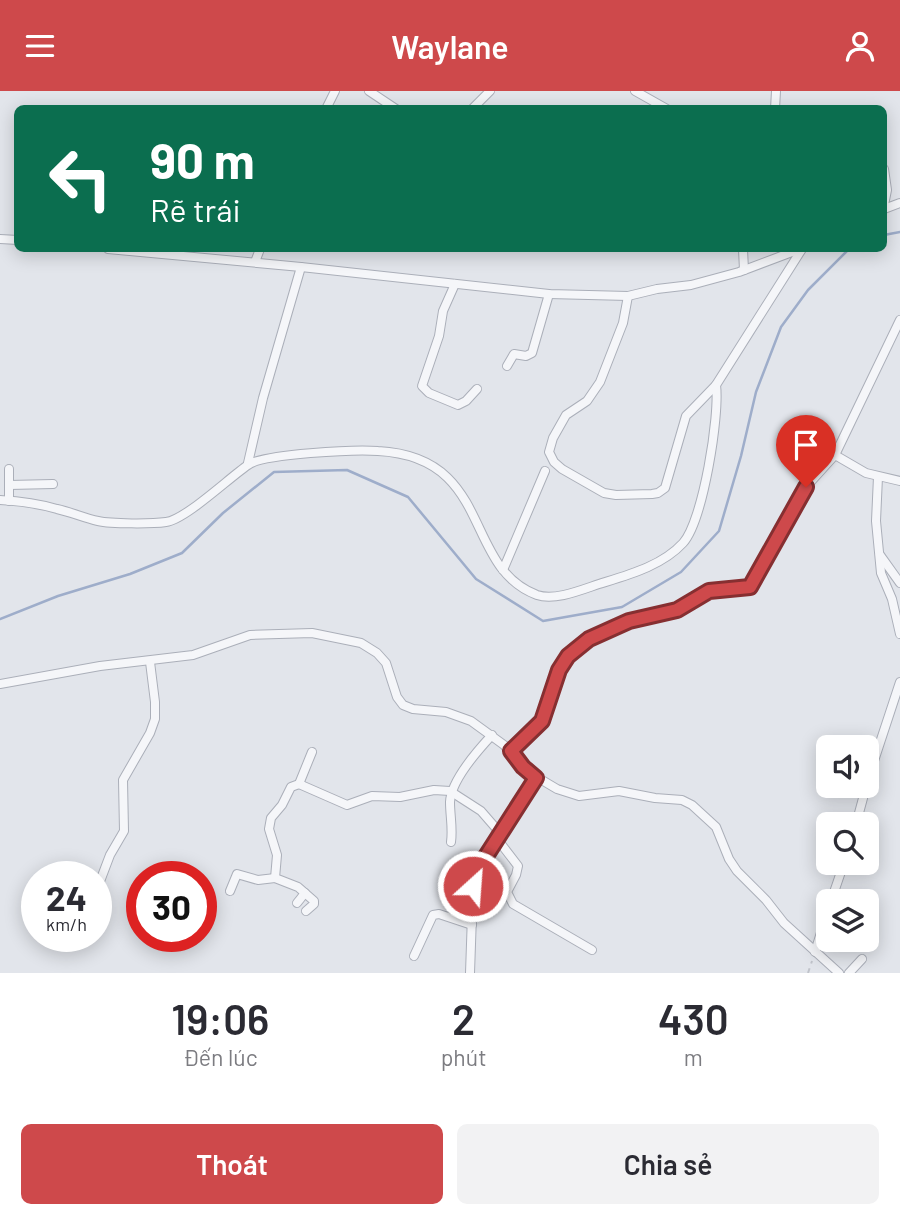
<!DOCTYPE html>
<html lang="vi">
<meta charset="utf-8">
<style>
body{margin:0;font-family:Barlow,sans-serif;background:#f2f2f3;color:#2b2b33;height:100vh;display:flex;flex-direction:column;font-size:26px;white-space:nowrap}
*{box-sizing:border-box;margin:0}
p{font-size:23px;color:#7c7c81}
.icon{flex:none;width:38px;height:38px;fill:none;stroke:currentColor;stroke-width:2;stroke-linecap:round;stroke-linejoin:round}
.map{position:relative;height:882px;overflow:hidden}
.sheet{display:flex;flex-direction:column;background:#fff;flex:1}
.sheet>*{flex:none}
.guide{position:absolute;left:14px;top:14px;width:873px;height:147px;border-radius:10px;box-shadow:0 4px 18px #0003;background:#0b6e4f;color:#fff;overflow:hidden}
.tools{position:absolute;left:816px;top:644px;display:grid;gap:14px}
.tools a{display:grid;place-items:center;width:63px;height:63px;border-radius:10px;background:#fff;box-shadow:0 4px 18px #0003;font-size:35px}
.speed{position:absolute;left:21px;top:770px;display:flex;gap:14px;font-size:35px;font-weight:700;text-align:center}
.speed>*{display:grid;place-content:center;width:91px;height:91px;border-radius:50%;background:#fff;box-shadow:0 4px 18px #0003;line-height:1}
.speed small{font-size:18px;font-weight:400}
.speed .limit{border:10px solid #d22;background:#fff;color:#111}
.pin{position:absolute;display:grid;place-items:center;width:60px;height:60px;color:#fff;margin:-72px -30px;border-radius:50% 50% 50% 0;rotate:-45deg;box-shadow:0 0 7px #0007}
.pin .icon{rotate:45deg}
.me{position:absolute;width:77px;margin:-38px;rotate:26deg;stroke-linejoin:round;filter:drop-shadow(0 0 5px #0008)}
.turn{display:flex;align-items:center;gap:24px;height:147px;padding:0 21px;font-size:32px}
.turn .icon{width:91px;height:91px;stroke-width:2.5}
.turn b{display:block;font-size:49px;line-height:60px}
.eta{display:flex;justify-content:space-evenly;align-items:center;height:119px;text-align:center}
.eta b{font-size:42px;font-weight:600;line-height:49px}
.button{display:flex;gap:14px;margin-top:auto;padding:14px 21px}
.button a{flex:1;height:80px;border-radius:10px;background:#ce494b;color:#fff;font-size:28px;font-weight:600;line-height:80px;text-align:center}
.button a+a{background:#f2f2f3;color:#2b2b33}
header{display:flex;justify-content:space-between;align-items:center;height:91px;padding:0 21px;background:#ce494b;color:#fff;font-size:32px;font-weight:600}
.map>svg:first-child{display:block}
</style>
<header><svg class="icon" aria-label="menu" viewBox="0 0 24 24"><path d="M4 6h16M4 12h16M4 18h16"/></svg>Waylane<svg class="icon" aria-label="person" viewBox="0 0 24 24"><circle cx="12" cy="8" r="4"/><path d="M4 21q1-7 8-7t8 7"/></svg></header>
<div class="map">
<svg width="900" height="882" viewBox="0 0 900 882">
<rect width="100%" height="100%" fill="#e2e5eb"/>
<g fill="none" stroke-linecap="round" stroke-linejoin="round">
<g stroke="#9eadca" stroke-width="2.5">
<path d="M884,144L900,141"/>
<path d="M0,528L58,505L130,483L182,462L223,422L274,381L347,379L408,406L476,488L543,530L622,516L681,481L719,440L741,365L756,301L781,236L808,199L849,158"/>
</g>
<defs>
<g id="minor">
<path d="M369,0L396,18"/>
<path d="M635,0L667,18"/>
<path d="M326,18L335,0"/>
<path d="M472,18L490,0"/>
<path d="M775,18L776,0"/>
<path d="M884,78L887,99L884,114"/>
<path d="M884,118L900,112"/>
<path d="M0,148L18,149"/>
<path d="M108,158L301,176L549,203L628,205L657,198L691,194L739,181L800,158"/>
<path d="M743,158L744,179"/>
<path d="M255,171L260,158"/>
<path d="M455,193L443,220L439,245L422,295L429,302L458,314L466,310L477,298"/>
<path d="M628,205L623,232L600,291L587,310L566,324L553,347L549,361L554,371L562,378L604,402L616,404L652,403L658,402L665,397L686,325L716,294L802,158"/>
<path d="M507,275L514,263L526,265L532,262L549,203"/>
<path d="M835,364L866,382L900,390"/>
<path d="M248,372L263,307L301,176"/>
<path d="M878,386L876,430L881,482L892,508L900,543"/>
<path d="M9,394L53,393"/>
<path d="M0,409C18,410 40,413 57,418C71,421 84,427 98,430C111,433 152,433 166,431C185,429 230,386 248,374C262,363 357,358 378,360C494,366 462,476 537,504C555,510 581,499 599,493C628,484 662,475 683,452C703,430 720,324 716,294"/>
<path d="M9,410V378"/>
<path d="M880,464L900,492"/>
<path d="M503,479L545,380"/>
<path d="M0,593L100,575L193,564L250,544L312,542L361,552L377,562L386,572L397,606L403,614L413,618L446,621L471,630L504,654L530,682L557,698L579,705L619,700L655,707L682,709L692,714L716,736L729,768L737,780L766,809L784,832L839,882"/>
<path d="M511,660L542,630L559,579L568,565L589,548L629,530L677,519L709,500L750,496L806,396L835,364L900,229"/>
<path d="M299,693L347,714L372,705L400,706L434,699L450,700L481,720L501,743"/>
<path d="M856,733L869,685L900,591"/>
<path d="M498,749L518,775L516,784L507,801L513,813L592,859"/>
<path d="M451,751C453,737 450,725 450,711C451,690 478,659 492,644"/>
<path d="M99,793L110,764L124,740L123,689L150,642L155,628V611L150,571"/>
<path d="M230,800L237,783L258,789L275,787"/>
<path d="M831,810L844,772"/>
<path d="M297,812L305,802"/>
<path d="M306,820L314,813V810L298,796L275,787L277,764L269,738L271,727L282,714L291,696L299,693L312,661"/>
<path d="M866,823H867"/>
<path d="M815,861L828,819"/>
<path d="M414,865L433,824L439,823L472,834"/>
<path d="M470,882L473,795L481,773L536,687"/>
<path d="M849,882L862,868"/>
</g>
</defs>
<use href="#minor" stroke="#abafb9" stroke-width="10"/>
<path stroke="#c0c3ca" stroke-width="2" stroke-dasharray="5 5" stroke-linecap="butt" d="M808,882L812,870"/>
<use href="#minor" stroke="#f5f6f9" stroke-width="8"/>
</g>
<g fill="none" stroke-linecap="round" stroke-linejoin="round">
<defs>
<path id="route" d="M473,795L481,773L536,687L523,676L511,660L542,630L559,579L568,565L589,548L629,530L677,519L709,500L750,496L806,396"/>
</defs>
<use href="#route" stroke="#862f31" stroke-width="18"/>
<use href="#route" stroke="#ce494b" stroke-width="12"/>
</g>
</svg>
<div class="tools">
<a><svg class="icon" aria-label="sound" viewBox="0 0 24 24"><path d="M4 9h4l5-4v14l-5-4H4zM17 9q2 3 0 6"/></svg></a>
<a><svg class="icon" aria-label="search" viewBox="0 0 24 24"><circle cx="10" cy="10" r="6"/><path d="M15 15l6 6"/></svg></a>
<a><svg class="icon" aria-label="layers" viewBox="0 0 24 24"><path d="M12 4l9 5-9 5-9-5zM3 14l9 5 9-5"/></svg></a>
</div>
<div class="speed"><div>24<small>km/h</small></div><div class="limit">30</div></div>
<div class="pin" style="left:806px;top:396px;background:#d93025"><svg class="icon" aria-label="arrive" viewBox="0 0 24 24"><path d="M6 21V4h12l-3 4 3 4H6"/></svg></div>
<svg class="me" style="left:473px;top:795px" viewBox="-20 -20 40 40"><circle r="17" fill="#ce494b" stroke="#fff" stroke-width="3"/><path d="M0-11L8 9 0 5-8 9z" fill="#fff"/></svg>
<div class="guide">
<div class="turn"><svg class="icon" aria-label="left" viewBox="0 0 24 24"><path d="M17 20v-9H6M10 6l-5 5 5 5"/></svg><div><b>90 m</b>Rẽ trái</div></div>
</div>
</div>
<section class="sheet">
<div class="eta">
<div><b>19:06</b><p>Đến lúc</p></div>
<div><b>2</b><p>phút</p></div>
<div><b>430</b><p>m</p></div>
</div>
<div class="button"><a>Thoát</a><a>Chia sẻ</a></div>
</section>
